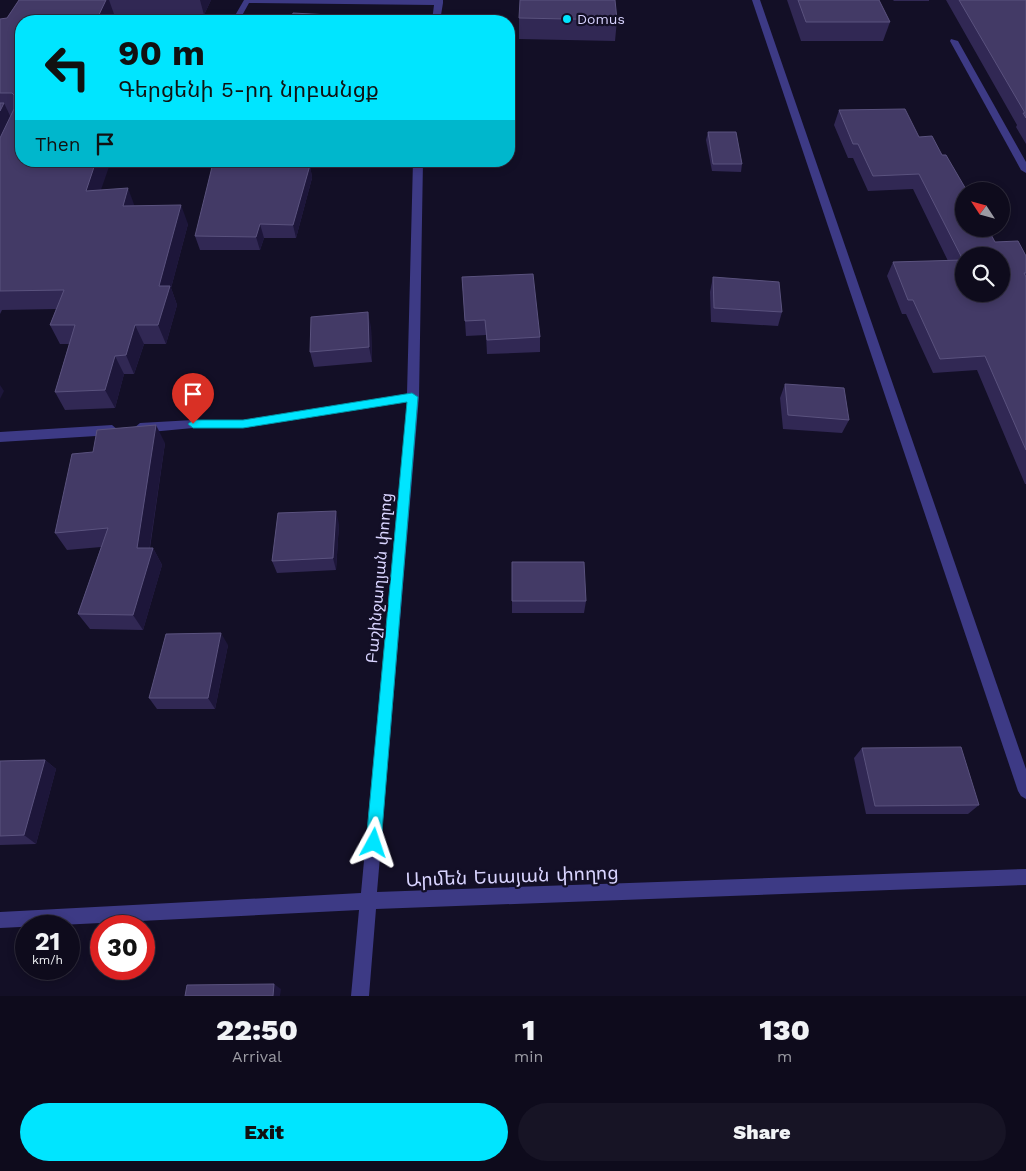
<!DOCTYPE html>
<meta charset="utf-8">
<style>
body{margin:0;font-family:"Work Sans","Noto Sans Armenian",sans-serif;background:#171425;color:#f1f3f6;height:100vh;display:flex;flex-direction:column;font-size:19px;white-space:nowrap}
*{box-sizing:border-box;margin:0}
p{font-size:16px;color:#9b9ba3}
.icon{flex:none;width:28px;height:28px;fill:none;stroke:currentColor;stroke-width:2;stroke-linecap:round;stroke-linejoin:round}
.map{position:relative;height:996px;overflow:hidden}
.details{display:flex;flex-direction:column;background:#0e0b1c;flex:1}
.details>*{flex:none}
.banner{position:absolute;left:15px;top:15px;width:500px;height:152px;border-radius:20px;box-shadow:0 2px 8px #0003,0 0 0 1px #2e2b3b;background:#00e5ff;color:#111;overflow:hidden}
.needle{width:32px;rotate:306deg}
.fabs{position:absolute;left:955px;top:182px;display:grid;gap:10px}
.fabs a{display:grid;place-items:center;width:55px;height:55px;border-radius:50%;background:#0e0b1c;box-shadow:0 2px 8px #0003,0 0 0 1px #2e2b3b;font-size:25px}
.speed{position:absolute;left:15px;top:915px;display:flex;gap:10px;font-size:25px;font-weight:700;text-align:center}
.speed>*{display:grid;place-content:center;width:65px;height:65px;border-radius:50%;background:#0e0b1c;box-shadow:0 2px 8px #0003,0 0 0 1px #2e2b3b;line-height:1}
.speed small{font-size:12px;font-weight:400}
.speed .limit{border:8px solid #d22;background:#fff;color:#111}
.pin{position:absolute;display:grid;place-items:center;width:42px;height:42px;color:#fff;margin:-51px -21px;border-radius:50% 50% 50% 0;rotate:-45deg;box-shadow:0 0 5px #0007}
.pin .icon{rotate:45deg}
.me{position:absolute;width:55px;margin:-28px;rotate:5deg;stroke-linejoin:round;filter:drop-shadow(0 0 4px #0008)}
.turn{display:flex;align-items:center;gap:18px;height:105px;padding:0 20px;font-size:22px}
.turn .icon{width:65px;height:65px;stroke-width:2.5}
.turn b{display:block;font-size:35px;line-height:42px}
.then{display:flex;align-items:center;height:48px;padding:0 20px;background:#0003;gap:10px;font-size:19px}
.eta{display:flex;justify-content:space-evenly;align-items:center;height:85px;text-align:center}
.eta b{font-size:30px;font-weight:800;line-height:35px}
.primary-button{display:flex;gap:10px;margin-top:auto;padding:10px 20px}
.primary-button a{flex:1;height:58px;border-radius:30px;background:#00e5ff;color:#111;font-size:20px;font-weight:800;line-height:58px;text-align:center}
.primary-button a+a{background:#171425;color:#f1f3f6}
.map>svg:first-child{display:block}
</style>
<div class="map">
<svg width="1026" height="996" viewBox="0 0 1026 996">
<rect width="100%" height="100%" fill="#130f26"/>
<g fill="none" stroke-linecap="round" stroke-linejoin="round">
<g fill="#3d3a85" fill-rule="evenodd">
<path d="M244,0H443V3L440,21H432L434,5L249,3L239,21H190L194,19H233Z"/>
<path d="M752,0H760L1026,769V799L1021,796L1018,791Z"/>
<path d="M951,39L958,41L1026,162V173L1021,170L950,41Z"/>
<path d="M196,161H254L250,164L193,166L191,164Z"/>
<path d="M413,161H423L419,397L377,892L1026,869V885L376,909L369,996H351L359,910L0,928V912L361,893L407,402L243,428H193L140,433L134,428L140,423L193,420H243L407,394Z"/>
<path d="M112,425L118,430L112,435L0,442V432Z"/>
</g>
</g>
<g fill="#312854">
<path d="M19,0H211L204,15L114,14L21,21L101,190L135,206L188,224L171,288L177,305L166,344H144L134,374H124L115,408L65,410L55,392L69,344H60L50,325L56,309L2,310L0,314V19L7,18Z"/>
<path d="M787,0H879L890,22L883,41H801Z"/>
<path d="M893,0H929V1H894Z"/>
<path d="M946,0H1026V144L1016,127L1017,125Z"/>
<path d="M519,18L617,20L615,41L519,39Z"/>
<path d="M839,110L919,137L995,242L1026,256V484H1025L977,370L933,373L906,314H902L887,276L893,262L948,261L913,189L868,191L853,158H848L834,125Z"/>
<path d="M708,132L742,164L741,172L712,171L706,140Z"/>
<path d="M310,165L312,178L296,238H264L260,250H200L195,236Z"/>
<path d="M462,277L540,337V352L487,354L486,335L466,336Z"/>
<path d="M713,277L782,312L778,326L711,322L710,292Z"/>
<path d="M371,327L372,362L314,367L310,352Z"/>
<path d="M785,384L849,420L842,433L783,429L780,398Z"/>
<path d="M165,443L150,548H153L162,565L143,630L90,629L78,614L101,547L67,550L55,533L93,452Z"/>
<path d="M339,524L336,570L277,573L272,561Z"/>
<path d="M512,562L586,601L584,613H512Z"/>
<path d="M228,645L215,709H157L149,698Z"/>
<path d="M862,748L979,805L968,814H866L854,758Z"/>
<path d="M45,760L56,769L36,844L0,845V761Z"/>
</g>
<g fill="#1d163a">
<path d="M106,0H109L114,14L111,21H96Z"/>
<path d="M200,0H211L204,15Z"/>
<path d="M4,103L13,122L0,149V111Z"/>
<path d="M96,161H111L94,210L86,191Z"/>
<path d="M310,165L312,178L296,238L293,225Z"/>
<path d="M128,188L135,207L123,206Z"/>
<path d="M181,205L188,224L171,288L177,305L166,344L158,325L159,286Z"/>
<path d="M260,224L264,238L260,250L256,237Z"/>
<path d="M368,312L371,327L372,362L369,347Z"/>
<path d="M135,325L144,344L134,374L126,355Z"/>
<path d="M115,356L124,374L115,408L105,390Z"/>
<path d="M0,385L4,391L0,399Z"/>
<path d="M156,425L165,443L147,565L137,548Z"/>
<path d="M336,511L339,524L336,570L333,558Z"/>
<path d="M153,548L162,565L143,630L133,615Z"/>
<path d="M221,633L228,645L215,709L208,698Z"/>
<path d="M45,760L56,769L36,844L24,835Z"/>
<path d="M274,984L281,989L280,996H273Z"/>
</g>
<g fill="#433a66" stroke="#5a527e" fill-rule="evenodd">
<path d="M19,0H106L96,21H21V161H96L86,191L128,188L123,206L181,205L159,286H170L158,325H135L126,355L115,356L105,390L55,392L75,325H50L64,290L0,291V138L14,109V95L12,93H0V19L7,18Z"/>
<path d="M520,0H615L617,20L519,18Z"/>
<path d="M798,0H879L890,22H806Z"/>
<path d="M959,0H1026V118L1023,113H1025Z"/>
<path d="M293,13L348,16L346,21H291Z"/>
<path d="M0,103H4L0,111Z"/>
<path d="M905,109L919,137L932,136L942,155H946L967,191H964V229H988L995,242L1018,241L1026,256V273H1024L1026,277V450L985,356L940,359L913,300H908L893,262L963,260L919,174L873,176L858,144H853L839,110ZM964,256H1001V294H964Z"/>
<path d="M708,132H736L742,164H713Z"/>
<path d="M310,165L293,225L260,224L256,237L195,236L212,167Z"/>
<path d="M533,274L540,337L487,340L485,320L465,321L462,277Z"/>
<path d="M713,277L779,282L782,312L714,308Z"/>
<path d="M368,312L369,347L310,352L311,317Z"/>
<path d="M785,384L844,388L849,420L788,415Z"/>
<path d="M156,425L137,548H153L133,615L78,614L108,528L55,533L72,454L93,452L97,430Z"/>
<path d="M336,511L333,558L272,561L278,513Z"/>
<path d="M512,562H584L586,601H512Z"/>
<path d="M221,633L208,698H149L166,634Z"/>
<path d="M961,747L979,805L875,806L862,748Z"/>
<path d="M45,760L24,835L0,836V761Z"/>
<path d="M274,984L273,996H185L187,985Z"/>
</g>
<path fill="#00e5ff" stroke="#0095a6" d="M412,393L418,397L381,843L379,848L374,850L368,848L366,843L407,402L243,428H193L188,424L193,420H243Z"/>
<circle fill="#00e5ff" stroke="#130f26" stroke-width="2" cx="567" cy="19" r="5"/>
<g text-anchor="middle" dominant-baseline="central" stroke-width="4.5" stroke-linejoin="round" paint-order="stroke">
<g font-size="14" fill="#d9d4ff" stroke="#130f26" text-anchor="start">
<text x="577" y="19">Domus</text>
</g>
<g font-size="16" fill="#d9d4ff" stroke="#130f26">
<text transform="translate(379 578) rotate(-85)">Բաշինջաղյան փողոց</text>
</g>
<g font-size="19" fill="#d9d4ff" stroke="#130f26">
<text transform="translate(512 876) rotate(-2)">Արմեն Եսայան փողոց</text>
</g>
</g>
</svg>
<div class="fabs">
<a><svg class="needle" viewBox="-14 -14 28 28"><path d="M0-13l5 13h-10z" fill="#e53935"/><path d="M0 13l5-13h-10z" fill="#9b9ba3"/></svg></a>
<a><svg class="icon" aria-label="search" viewBox="0 0 24 24"><circle cx="10" cy="10" r="6"/><path d="M15 15l6 6"/></svg></a>
</div>
<div class="speed"><div>21<small>km/h</small></div><div class="limit">30</div></div>
<div class="pin" style="left:193px;top:424px;background:#d93025"><svg class="icon" aria-label="arrive" viewBox="0 0 24 24"><path d="M6 21V4h12l-3 4 3 4H6"/></svg></div>
<svg class="me" style="left:374px;top:843px" viewBox="-20 -20 40 40"><path d="M0-17L14 15 0 8-14 15z" fill="#00e5ff" stroke="#fff" stroke-width="4"/></svg>
<div class="banner">
<div class="turn"><svg class="icon" aria-label="left" viewBox="0 0 24 24"><path d="M17 20v-9H6M10 6l-5 5 5 5"/></svg><div><b>90 m</b>Գերցենի 5-րդ նրբանցք</div></div>
<div class="then">Then<svg class="icon" aria-label="arrive" viewBox="0 0 24 24"><path d="M6 21V4h12l-3 4 3 4H6"/></svg></div>
</div>
</div>
<section class="details">
<div class="eta">
<div><b>22:50</b><p>Arrival</p></div>
<div><b>1</b><p>min</p></div>
<div><b>130</b><p>m</p></div>
</div>
<div class="primary-button"><a>Exit</a><a>Share</a></div>
</section>
